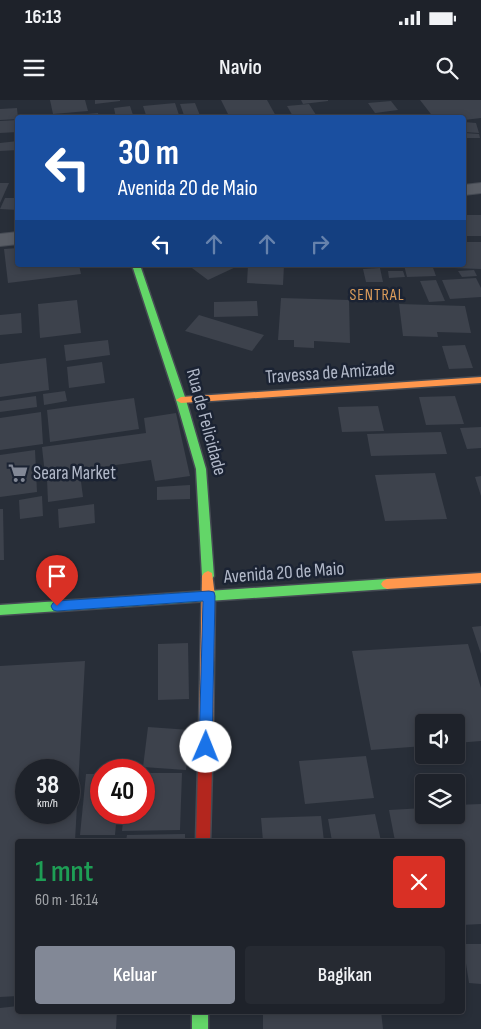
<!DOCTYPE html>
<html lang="id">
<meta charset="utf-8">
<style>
body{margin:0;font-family:"Sofia Sans Condensed",sans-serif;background:#262a32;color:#f1f3f6;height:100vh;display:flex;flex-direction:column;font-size:19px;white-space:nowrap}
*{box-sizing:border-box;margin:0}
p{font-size:16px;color:#a1a4a8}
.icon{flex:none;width:28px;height:28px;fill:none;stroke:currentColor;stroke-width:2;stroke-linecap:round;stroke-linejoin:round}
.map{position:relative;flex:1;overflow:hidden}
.panel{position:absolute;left:15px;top:739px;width:450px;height:175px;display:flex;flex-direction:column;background:#1e222a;border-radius:5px;box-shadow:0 2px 8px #0003,0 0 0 1px #3c3f47}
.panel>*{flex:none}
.banner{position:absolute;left:15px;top:15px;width:451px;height:152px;border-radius:5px;box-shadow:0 2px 8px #0003,0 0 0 1px #3c3f47;background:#1a4fa0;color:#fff;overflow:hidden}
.tools{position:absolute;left:415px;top:614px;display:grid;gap:10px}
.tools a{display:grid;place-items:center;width:50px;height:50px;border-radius:5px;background:#1e222a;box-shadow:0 2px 8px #0003,0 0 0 1px #3c3f47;font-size:25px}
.speed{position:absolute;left:15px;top:659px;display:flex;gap:10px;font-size:25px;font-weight:700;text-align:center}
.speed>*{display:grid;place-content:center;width:65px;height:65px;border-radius:50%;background:#1e222a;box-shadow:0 2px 8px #0003,0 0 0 1px #3c3f47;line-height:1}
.speed small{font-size:12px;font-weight:400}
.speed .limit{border:8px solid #d22;background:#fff;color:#111}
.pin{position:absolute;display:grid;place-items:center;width:42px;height:42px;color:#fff;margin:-51px -21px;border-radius:50% 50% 50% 0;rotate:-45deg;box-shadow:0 0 5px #0007}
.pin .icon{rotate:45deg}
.me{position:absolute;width:55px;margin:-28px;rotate:1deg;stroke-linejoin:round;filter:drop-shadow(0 0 4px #0008)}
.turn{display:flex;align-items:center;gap:18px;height:105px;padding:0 20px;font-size:22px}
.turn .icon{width:65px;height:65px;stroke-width:2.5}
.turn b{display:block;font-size:35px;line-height:42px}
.lanes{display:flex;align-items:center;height:48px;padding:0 20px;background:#0003;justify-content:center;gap:25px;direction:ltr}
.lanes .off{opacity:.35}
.round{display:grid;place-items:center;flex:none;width:52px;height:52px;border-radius:5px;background:#262a32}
.headline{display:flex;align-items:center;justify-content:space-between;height:85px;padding:0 20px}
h1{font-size:30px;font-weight:600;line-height:38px;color:#1e9e55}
.button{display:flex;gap:10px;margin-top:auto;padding:10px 20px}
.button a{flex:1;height:58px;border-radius:5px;background:#828896;color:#fff;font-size:20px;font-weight:600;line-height:58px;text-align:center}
.button a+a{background:#262a32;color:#f1f3f6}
.status{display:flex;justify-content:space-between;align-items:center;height:35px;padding:0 25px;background:#1e222a;direction:ltr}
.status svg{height:14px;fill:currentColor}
header{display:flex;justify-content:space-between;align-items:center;height:65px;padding:0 20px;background:#1e222a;font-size:22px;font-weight:600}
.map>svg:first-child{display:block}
</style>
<div class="status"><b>16:13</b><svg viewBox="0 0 49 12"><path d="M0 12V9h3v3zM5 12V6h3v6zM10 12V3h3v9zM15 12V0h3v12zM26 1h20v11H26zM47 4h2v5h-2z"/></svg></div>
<header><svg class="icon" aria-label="menu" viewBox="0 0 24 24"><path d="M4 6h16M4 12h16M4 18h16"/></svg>Navio<svg class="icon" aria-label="search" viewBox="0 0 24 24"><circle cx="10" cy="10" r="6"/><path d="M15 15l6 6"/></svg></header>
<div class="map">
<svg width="481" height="929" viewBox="0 0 481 929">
<rect width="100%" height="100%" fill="#282e38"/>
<g fill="#3d424c" fill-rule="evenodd">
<path d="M50,0H85L88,11L53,14Z"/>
<path d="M95,0H120V1L95,4Z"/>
<path d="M221,0H267L277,18H230Z"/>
<path d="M301,0H328V1L303,4Z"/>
<path d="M420,0H481V18L464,20V18H434Z"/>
<path d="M391,1L398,10L375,13L368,3Z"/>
<path d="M175,3L180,18H147L143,6Z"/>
<path d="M195,3L201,18H185L180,4Z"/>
<path d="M309,4L318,18H294L287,6Z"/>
<path d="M130,6L134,18H116L114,8Z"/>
<path d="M17,8L18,19L0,20V9Z"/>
<path d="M98,13L99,18H66L65,16Z"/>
<path d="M18,20V32L0,33V21Z"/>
<path d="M464,22L476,23L479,33L464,32Z"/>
<path d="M464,33L479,34L480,38H464Z"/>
<path d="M18,41V50L0,51V43Z"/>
<path d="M0,83H9L0,103Z"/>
<path d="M5,98H18V110L0,109Z"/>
<path d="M464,115H481V136H466V138H464Z"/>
<path d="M464,142H481V169L453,168L452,165H464Z"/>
<path d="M18,148V165H79L81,174L8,183L4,149Z"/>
<path d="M188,165H240L208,180Z"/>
<path d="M248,165H284L283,185L247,183Z"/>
<path d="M404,165H432L436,176L407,177Z"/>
<path d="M380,168L383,182H366L363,169Z"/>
<path d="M474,170L477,176L462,177L458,171Z"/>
<path d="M388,171H403L405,177L389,178Z"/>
<path d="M476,178L481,188V197L450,199L442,180Z"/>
<path d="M436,180L445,201L429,202L420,181Z"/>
<path d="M281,198L349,200L350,243L314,241V248L294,247V240H278Z"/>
<path d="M77,200L81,233L40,238L38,204Z"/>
<path d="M257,201L258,216L214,217V202Z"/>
<path d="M399,204L465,206L471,233L437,232L438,237L403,236Z"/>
<path d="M21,213L22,233L0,235V215Z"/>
<path d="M199,215L264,235L252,251L185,231Z"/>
<path d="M108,240L110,255L66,261L64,245Z"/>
<path d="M465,245L473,268L449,269L442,246Z"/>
<path d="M46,258L49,290L0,297V264Z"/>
<path d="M102,262L105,283L69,288L67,267Z"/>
<path d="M65,291L67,301L44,305L43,294Z"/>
<path d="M36,296L37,307L0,312V301Z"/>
<path d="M455,296L464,324L426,325L419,297Z"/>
<path d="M134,298L139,329L50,342L47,310Z"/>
<path d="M378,306L384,331L342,332L338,307Z"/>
<path d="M41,312L43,344L0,350V318Z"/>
<path d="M176,313L190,376L155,381L151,360L45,375L42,347L146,333L144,318Z"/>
<path d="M481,327V348L467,349L460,328Z"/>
<path d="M441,332L447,354L371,356L367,334Z"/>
<path d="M35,350L37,392L0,397V355Z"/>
<path d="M435,373L447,419L385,421L375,375Z"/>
<path d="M80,374L83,397L48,402L47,379Z"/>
<path d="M481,376V396L475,377Z"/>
<path d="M190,385V399L157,400V387Z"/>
<path d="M42,396L43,416L20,419L19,400Z"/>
<path d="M94,404L95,423L59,428L58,409Z"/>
<path d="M0,409H3L4,460H0Z"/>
<path d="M481,526V554L472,527Z"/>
<path d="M188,543L189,599L158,600V544Z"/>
<path d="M468,544L481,588V641L456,643V622H424V646L371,650L352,551Z"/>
<path d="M85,561L75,741H18V896L0,897V566ZM26,670H69V712H26Z"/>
<path d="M148,627L190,630L186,670L143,667Z"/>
<path d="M366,656L374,698L305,704L299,661Z"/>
<path d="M144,673H182L180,730L122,731L124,712H144Z"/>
<path d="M86,674H101V712H117L115,735H80Z"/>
<path d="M481,704V824L462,825V741H395L389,710L424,708V715H456V705Z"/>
<path d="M375,714L381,741H332L328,719Z"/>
<path d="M321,716L324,741H263L261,718Z"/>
<path d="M185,734V741H126L127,735Z"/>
<rect x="85" y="738" width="36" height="3"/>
<path d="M463,844H481V884L469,883Z"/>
<path d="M18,906V911H117L116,929H0V908Z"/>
<path d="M263,911H381L383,929H263Z"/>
</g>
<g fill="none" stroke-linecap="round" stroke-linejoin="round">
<defs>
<g id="street">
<path d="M481,83V93L464,95V85Z"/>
<path d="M18,132V144L0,146V134Z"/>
</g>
<g id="fast">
<path d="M132,165H140L186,300L206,369L214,476L212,479H204L202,476L196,369L176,300Z"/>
<path d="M387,479L391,481L393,484L391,487L387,489L0,515V505Z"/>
<rect x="192" y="911" width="16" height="18"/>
</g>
<g id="slow">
<path d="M481,277V283L181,303L176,300L181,297Z"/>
<path d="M208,471L212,473L215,496L213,631L211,635L206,637L201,635L199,631L202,476L204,473Z"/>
<path d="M481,473V483L387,489L383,487L381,484L383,481L387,479Z"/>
</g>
<path id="jam" d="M206,625L211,627L213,631L210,741H196L199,631L201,627Z"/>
</defs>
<use href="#street" stroke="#464b54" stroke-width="2"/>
<use href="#fast" stroke="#464b54" stroke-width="3"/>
<use href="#slow" stroke="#464b54" stroke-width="3"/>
<use href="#jam" stroke="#464b54" stroke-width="3"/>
<use href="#street" fill="#595d65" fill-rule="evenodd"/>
<use href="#fast" fill="#63d668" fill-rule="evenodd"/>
<use href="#slow" fill="#ff974d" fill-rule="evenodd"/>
<use href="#jam" fill="#b3261e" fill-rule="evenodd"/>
</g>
<path fill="#1a73e8" stroke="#114b97" d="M209,491L214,492L215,496L212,647L210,651L206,653L201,651L199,647L203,501L57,511L53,510L51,506L53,503L57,501Z"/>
<defs>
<symbol id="supermarket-bare" viewBox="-9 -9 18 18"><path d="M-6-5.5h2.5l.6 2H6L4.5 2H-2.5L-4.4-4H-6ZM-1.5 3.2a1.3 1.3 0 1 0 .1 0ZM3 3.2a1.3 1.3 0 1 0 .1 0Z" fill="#828896" stroke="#1b2333" stroke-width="2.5" paint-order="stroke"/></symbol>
</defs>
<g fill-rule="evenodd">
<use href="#supermarket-bare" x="4" y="359" width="28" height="28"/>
</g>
<g text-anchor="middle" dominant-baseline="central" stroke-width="5" stroke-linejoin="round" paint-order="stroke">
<g font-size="16" letter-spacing="1" fill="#db9c5b" stroke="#1b2333">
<text x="377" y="195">SENTRAL</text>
</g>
<g font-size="19" fill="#b2b9c9" stroke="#1b2333">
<text transform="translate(330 273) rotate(-4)">Travessa de Amizade</text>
<text transform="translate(206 322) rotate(75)">Rua de Felicidade</text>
<text transform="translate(284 473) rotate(-4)">Avenida 20 de Maio</text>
</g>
<g font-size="19" fill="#b2b9c9" stroke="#1b2333" text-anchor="start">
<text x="33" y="373">Seara Market</text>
</g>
</g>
</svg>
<div class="tools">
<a><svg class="icon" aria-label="sound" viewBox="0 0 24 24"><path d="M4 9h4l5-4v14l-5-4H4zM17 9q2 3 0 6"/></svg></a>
<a><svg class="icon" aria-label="layers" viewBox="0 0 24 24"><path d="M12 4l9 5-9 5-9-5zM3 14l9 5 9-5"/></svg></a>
</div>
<div class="speed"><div>38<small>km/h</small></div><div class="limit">40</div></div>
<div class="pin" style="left:57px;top:506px;background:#d93025"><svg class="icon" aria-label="arrive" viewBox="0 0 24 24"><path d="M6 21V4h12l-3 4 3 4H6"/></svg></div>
<svg class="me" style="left:206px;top:647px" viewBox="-20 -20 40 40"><circle r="19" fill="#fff"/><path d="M0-13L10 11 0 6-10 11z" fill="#1a73e8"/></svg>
<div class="banner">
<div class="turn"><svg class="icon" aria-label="left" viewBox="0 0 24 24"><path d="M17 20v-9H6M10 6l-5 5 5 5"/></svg><div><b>30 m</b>Avenida 20 de Maio</div></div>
<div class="lanes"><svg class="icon" aria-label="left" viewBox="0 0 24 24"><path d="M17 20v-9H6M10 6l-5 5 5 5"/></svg><svg class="icon off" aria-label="ahead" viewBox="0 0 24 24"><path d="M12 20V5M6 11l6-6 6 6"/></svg><svg class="icon off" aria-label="ahead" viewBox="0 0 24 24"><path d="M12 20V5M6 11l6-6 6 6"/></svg><svg class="icon off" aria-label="right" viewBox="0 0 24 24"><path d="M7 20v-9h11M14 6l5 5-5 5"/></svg></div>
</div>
<section class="panel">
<div class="headline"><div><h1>1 mnt</h1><p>60 m · 16:14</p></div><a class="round" style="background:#d93025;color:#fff"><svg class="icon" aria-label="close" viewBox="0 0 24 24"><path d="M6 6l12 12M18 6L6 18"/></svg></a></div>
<div class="button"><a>Keluar</a><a>Bagikan</a></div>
</section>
</div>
